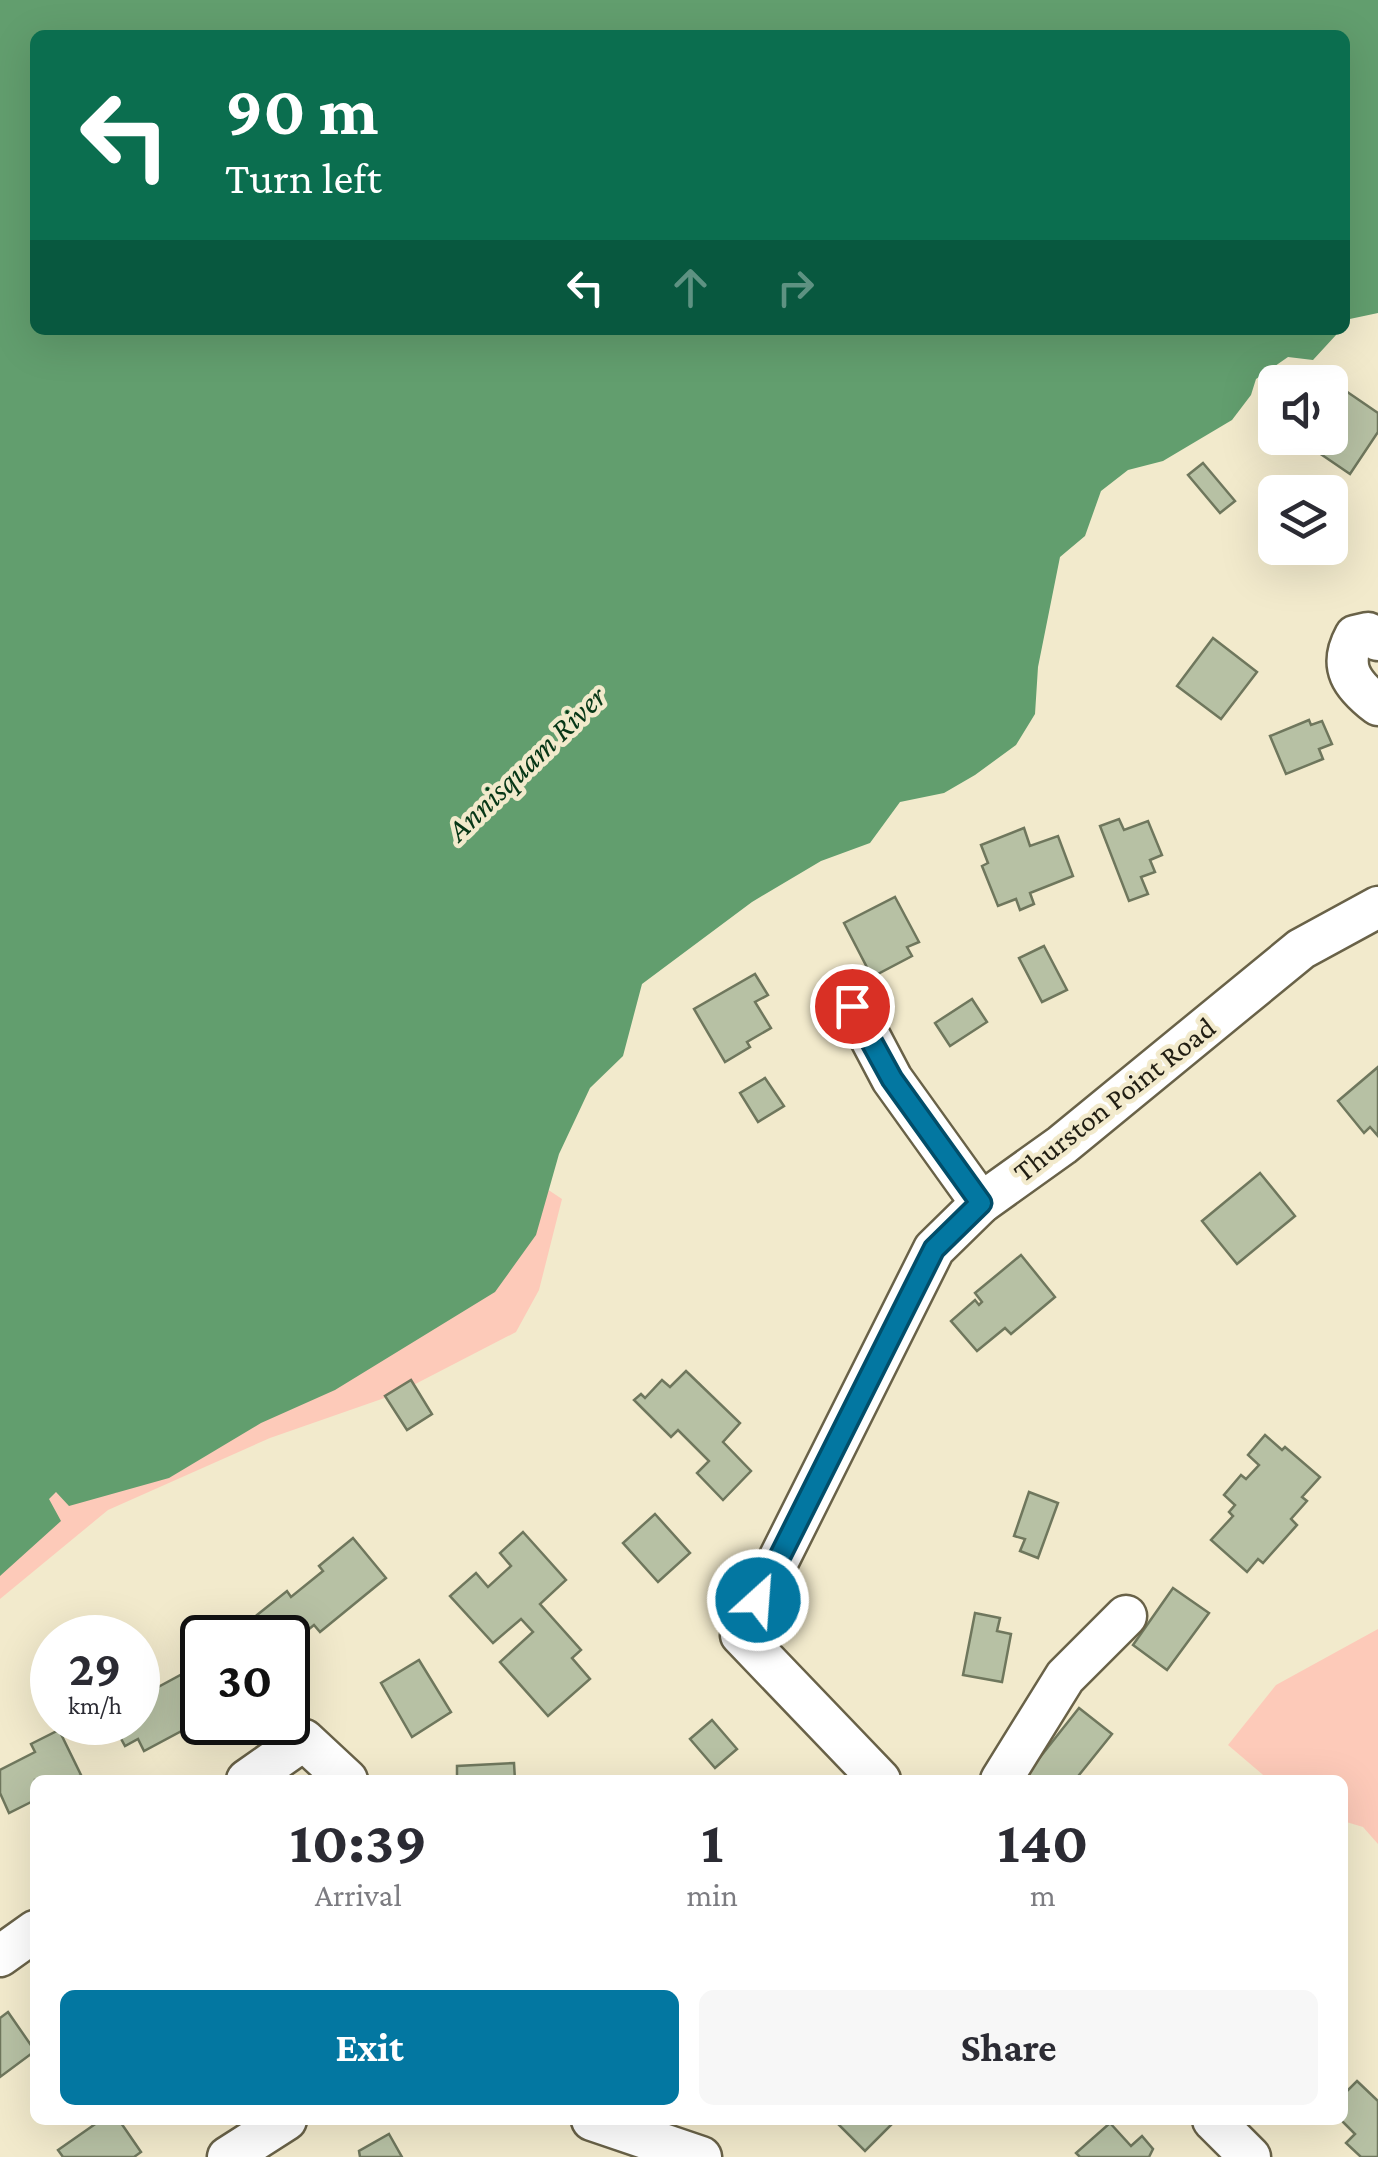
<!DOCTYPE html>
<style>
body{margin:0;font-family:"Crimson Pro",serif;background:#f7f7f7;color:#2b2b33;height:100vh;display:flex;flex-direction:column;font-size:38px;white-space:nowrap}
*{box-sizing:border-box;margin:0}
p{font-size:32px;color:#7c7c81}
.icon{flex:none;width:55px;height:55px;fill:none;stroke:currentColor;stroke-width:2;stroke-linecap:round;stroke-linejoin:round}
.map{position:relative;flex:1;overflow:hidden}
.panel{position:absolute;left:30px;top:1775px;width:1318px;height:350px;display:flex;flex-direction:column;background:#fff;border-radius:15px;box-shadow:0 10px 40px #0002}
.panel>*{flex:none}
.top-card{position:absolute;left:30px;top:30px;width:1320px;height:305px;border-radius:15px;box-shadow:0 10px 40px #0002;background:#0b6e4f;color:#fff;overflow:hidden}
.buttons{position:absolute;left:1258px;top:365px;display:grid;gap:20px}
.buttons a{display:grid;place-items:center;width:90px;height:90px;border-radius:15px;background:#fff;box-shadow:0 10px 40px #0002;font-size:50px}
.speed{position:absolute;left:30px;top:1615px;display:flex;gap:20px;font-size:50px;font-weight:700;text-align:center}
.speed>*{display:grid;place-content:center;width:130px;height:130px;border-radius:50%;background:#fff;box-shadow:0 10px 40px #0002;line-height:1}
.speed small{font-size:25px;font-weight:400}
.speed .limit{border:5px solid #111;border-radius:15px;background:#fff;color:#111}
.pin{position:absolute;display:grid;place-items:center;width:85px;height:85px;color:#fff;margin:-42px;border:5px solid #fff;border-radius:50%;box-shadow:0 2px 10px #0007}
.me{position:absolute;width:110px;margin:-55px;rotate:26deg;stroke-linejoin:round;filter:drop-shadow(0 0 8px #0008)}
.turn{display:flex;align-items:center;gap:35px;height:210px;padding:0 30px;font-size:45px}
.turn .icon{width:130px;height:130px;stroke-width:2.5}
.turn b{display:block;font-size:70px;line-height:85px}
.lanes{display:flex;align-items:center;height:95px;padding:0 30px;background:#0003;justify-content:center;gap:50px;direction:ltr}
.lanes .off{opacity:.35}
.eta{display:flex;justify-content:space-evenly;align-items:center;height:170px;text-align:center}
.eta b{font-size:60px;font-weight:700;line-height:70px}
.action{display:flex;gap:20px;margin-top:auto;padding:20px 30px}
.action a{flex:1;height:115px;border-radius:15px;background:#0377a1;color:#fff;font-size:40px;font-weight:700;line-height:115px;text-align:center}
.action a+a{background:#f7f7f7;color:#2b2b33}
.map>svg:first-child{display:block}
</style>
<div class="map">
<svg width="1378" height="2157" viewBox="0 0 1378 2157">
<rect width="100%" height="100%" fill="#f2eacc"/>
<g fill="#fdcab9">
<path d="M487,1149L562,1199L539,1290L516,1332L396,1394L270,1438L108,1510L0,1599V1233Z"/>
<path d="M1378,1629V1844L1363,1827L1343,1821L1342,1780H1269L1228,1745L1276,1685Z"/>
</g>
<path fill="#629e6e" d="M0,0H1378V313L1345,320V35H35V330H1334L1336,335L1313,360L1288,357L1256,379L1251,395L1232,420L1163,461L1128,470L1101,491L1085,536L1060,557L1038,667L1035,714L1016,745L975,775L944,793L900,802L870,843L821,861L752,902L642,984L623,1056L590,1088L559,1154L536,1235L495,1292L335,1390L261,1423L169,1478L69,1506L56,1492L49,1499L61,1521L0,1576Z"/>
<g fill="#b7c1a4" stroke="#6f775d" stroke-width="2.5">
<path d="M1340,387L1378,413V432L1350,474L1303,442L1306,438H1330V401Z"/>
<path d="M1203,463L1235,501L1220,513L1188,475Z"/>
<path d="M1213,638L1257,672L1221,719L1177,686Z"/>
<path d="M1309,720L1311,725L1322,721L1332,744L1319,749L1323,759L1286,774L1270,736Z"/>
<path d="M1119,819L1124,830L1148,821L1162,855L1150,860L1155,872L1141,877L1148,894L1129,901L1100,826Z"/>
<path d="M1024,828L1030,846L1058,836L1073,876L1030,893L1034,904L1020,910L1016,899L998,906L982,866L988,863L981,845Z"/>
<path d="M895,897L919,942L907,947L912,956L872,977L844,923Z"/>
<path d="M1044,946L1067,990L1042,1002L1019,958Z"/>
<path d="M755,974L768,995L755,1002L771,1028L747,1042L750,1047L725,1062L694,1009Z"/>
<path d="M972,999L987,1022L950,1046L935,1023Z"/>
<path d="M1378,1067V1136L1370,1127L1364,1133L1338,1101Z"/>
<path d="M765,1078L784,1106L758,1122L740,1093Z"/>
<path d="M1260,1173L1295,1216L1237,1264L1202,1221Z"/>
<path d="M1021,1255L1055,1297L1011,1334L1005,1328L977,1351L951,1321L975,1300L979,1305L982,1302L975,1293Z"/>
<path d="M686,1371L740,1423L723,1442L751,1471L723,1500L697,1473L709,1461L678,1430L671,1437L634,1400L641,1394L645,1398L662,1380L670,1387Z"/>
<path d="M411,1380L432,1414L407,1430L385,1396Z"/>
<path d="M1265,1435L1282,1450L1285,1447L1320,1477L1302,1497L1307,1501L1291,1519L1297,1525L1263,1563L1258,1559L1247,1572L1211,1540L1233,1516L1229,1512L1235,1505L1224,1495L1241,1475L1246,1479L1259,1465L1248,1455Z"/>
<path d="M1029,1492L1058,1503L1038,1558L1020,1551L1025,1539L1014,1536Z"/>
<path d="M655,1514L690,1553L658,1582L623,1543Z"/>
<path d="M523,1532L566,1580L540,1604L581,1650L572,1658L590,1679L548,1716L500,1662L533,1632L521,1619L493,1643L450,1596L476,1573L488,1587L511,1566L500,1553Z"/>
<path d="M353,1538L386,1578L320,1632L314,1625L288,1646V1638H275L257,1615L287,1591L291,1597L323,1571L319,1566Z"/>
<path d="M1173,1588L1209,1613L1167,1670L1133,1645Z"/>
<path d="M975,1613L1000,1618L997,1631L1011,1634L1002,1682L963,1675Z"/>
<path d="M419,1660L451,1712L412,1737L381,1683Z"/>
<path d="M186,1672L202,1703V1720L144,1751L138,1739L125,1746L112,1722H138V1698Z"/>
<path d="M1079,1708L1112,1734L1075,1780H1022Z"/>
<path d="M712,1720L737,1749L715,1768L690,1739Z"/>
<path d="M59,1730L81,1775L71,1780H35V1800L9,1813L0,1793V1770L35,1752L31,1744Z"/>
<path d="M514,1763L515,1780H457V1766Z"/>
<path d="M8,2012L35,2051L0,2077V2018Z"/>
<path d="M1357,2081L1378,2101V2157H1361L1346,2143L1355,2134L1341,2120L1342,2096Z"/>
<path d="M101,2120H119L141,2152L134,2157H63L58,2150Z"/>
<path d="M834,2120H896L865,2151Z"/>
<path d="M1110,2123L1131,2146L1142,2136L1153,2149L1149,2157H1080L1076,2153Z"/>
<path d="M389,2134L402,2157H360L359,2151Z"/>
</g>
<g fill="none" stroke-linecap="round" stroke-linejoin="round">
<defs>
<g id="minor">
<path d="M1378,640L1368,633L1355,636C1338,667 1352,685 1378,705"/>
<path d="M853,1005L892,1079L981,1203"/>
<path d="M247,1780L304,1740L347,1780"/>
<path d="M880,1780L741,1635L934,1249L981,1203L1062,1145L1301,949L1378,907"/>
<path d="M1001,1780L1065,1677L1126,1616"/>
<path d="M0,1956L35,1931"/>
<path d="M592,2120L701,2157"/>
<path d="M1213,2120L1250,2157"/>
<path d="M228,2157L286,2120"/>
</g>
</defs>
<use href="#minor" stroke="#696248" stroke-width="45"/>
<use href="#minor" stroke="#fff" stroke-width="40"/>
</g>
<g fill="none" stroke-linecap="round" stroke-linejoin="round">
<defs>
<path id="route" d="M758,1600L934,1249L981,1203L892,1079L852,1006"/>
</defs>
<use href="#route" stroke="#024d69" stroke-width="25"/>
<use href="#route" stroke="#0377a1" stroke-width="18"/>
</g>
<g text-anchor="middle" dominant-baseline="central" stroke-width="9" stroke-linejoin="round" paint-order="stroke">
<g font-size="30" fill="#211e13" stroke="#f2eacc">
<text transform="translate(1114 1099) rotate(-38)">Thurston Point Road</text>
</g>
<g font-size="32" font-style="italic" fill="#063616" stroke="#f2eacc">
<text transform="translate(526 763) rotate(-44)">Annisquam River</text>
</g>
</g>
</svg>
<div class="buttons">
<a><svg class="icon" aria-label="sound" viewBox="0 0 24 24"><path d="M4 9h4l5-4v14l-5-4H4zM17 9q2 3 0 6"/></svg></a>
<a><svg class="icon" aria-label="layers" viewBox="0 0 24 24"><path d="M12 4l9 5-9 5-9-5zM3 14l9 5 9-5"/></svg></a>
</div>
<div class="speed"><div>29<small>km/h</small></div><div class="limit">30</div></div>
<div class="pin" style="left:852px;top:1006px;background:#d93025"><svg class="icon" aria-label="arrive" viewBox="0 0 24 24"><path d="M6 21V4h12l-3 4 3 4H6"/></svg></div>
<svg class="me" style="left:758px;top:1600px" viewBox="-20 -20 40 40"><circle r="17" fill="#0377a1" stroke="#fff" stroke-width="3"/><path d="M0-11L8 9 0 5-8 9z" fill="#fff"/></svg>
<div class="top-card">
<div class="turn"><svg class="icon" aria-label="left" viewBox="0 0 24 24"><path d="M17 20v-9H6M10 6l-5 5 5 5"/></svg><div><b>90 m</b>Turn left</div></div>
<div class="lanes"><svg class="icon" aria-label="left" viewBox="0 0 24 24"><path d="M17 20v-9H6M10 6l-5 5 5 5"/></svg><svg class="icon off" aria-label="ahead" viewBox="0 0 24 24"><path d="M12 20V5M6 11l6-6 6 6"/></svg><svg class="icon off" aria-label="right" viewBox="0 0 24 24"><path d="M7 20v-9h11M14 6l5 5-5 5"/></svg></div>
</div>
<section class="panel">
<div class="eta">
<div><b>10:39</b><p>Arrival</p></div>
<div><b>1</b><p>min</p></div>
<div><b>140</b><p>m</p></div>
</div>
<div class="action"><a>Exit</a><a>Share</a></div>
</section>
</div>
